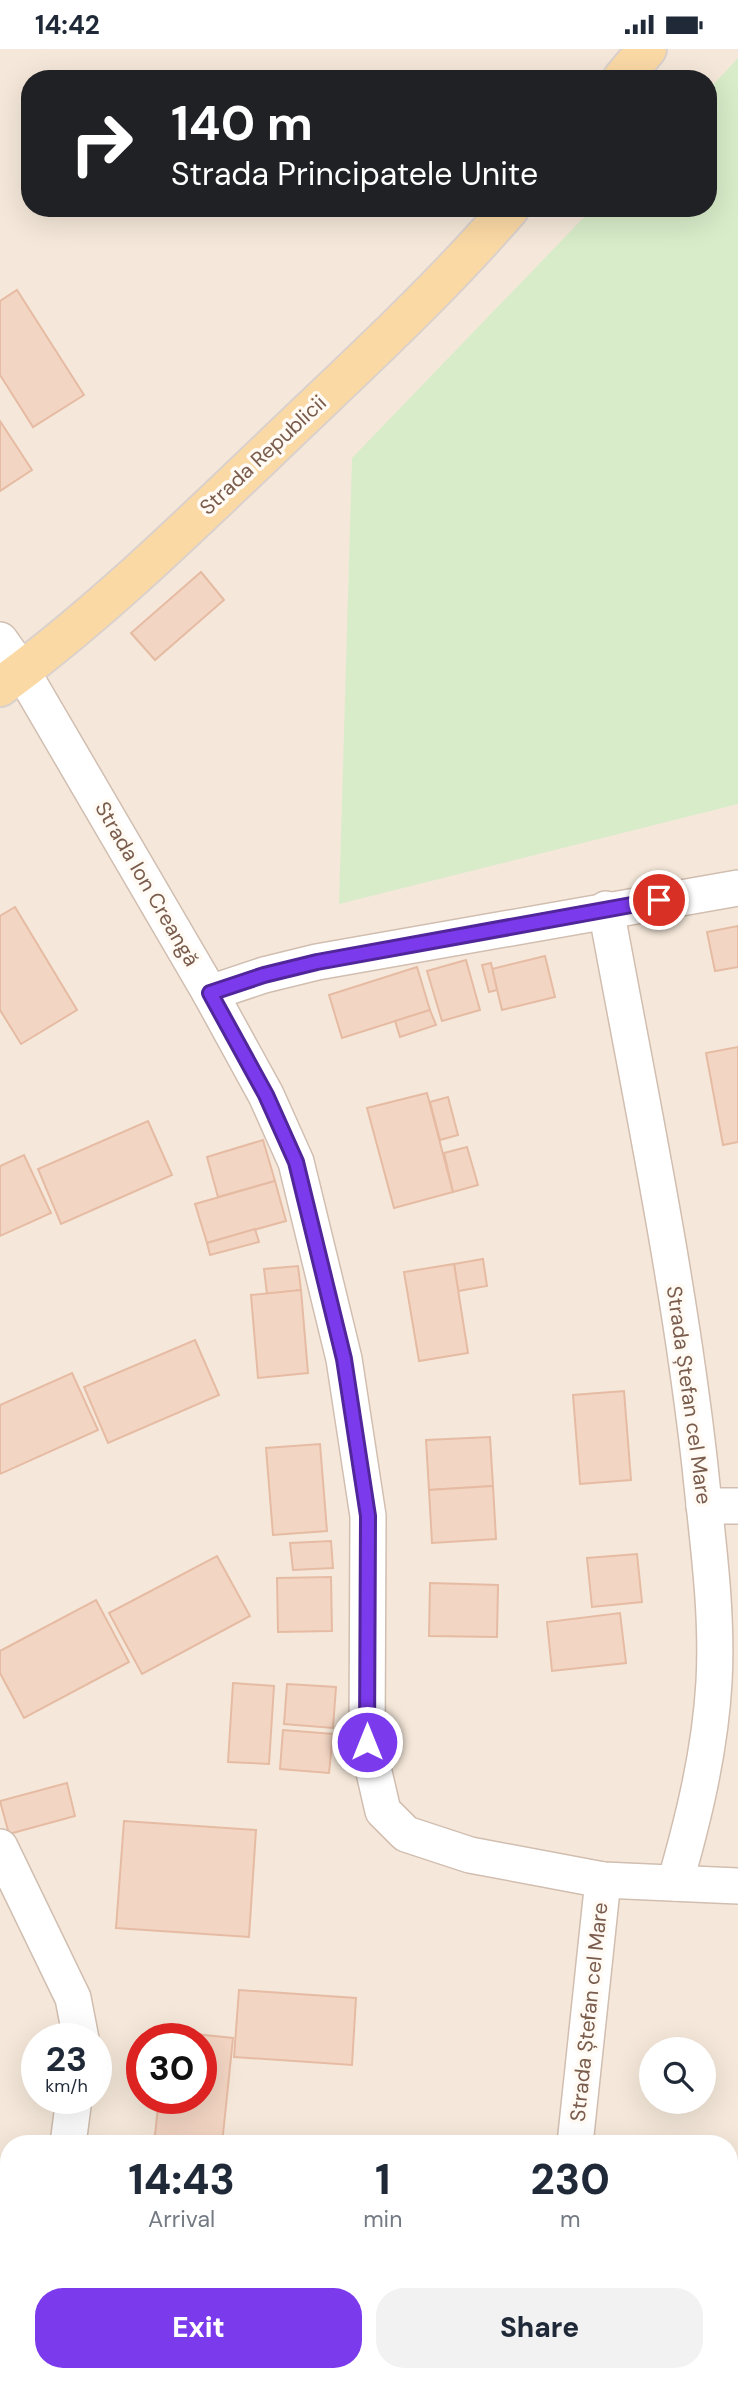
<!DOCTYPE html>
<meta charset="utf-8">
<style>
body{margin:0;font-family:"DM Sans",sans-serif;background:#f2f2f3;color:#1f2937;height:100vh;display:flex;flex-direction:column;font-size:26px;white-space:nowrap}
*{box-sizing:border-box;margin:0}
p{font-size:23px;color:#747a83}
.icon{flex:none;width:38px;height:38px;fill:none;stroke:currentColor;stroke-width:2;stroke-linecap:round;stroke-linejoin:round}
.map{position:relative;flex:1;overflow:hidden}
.side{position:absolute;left:0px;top:2086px;width:738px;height:247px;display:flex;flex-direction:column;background:#fff;border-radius:28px 28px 0 0;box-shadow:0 7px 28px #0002}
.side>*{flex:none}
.hud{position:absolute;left:21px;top:21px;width:696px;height:147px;border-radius:28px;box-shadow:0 7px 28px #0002;background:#202124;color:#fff;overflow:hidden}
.tools{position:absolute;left:639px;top:1988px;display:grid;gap:14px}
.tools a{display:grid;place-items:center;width:77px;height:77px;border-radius:50%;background:#fff;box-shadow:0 7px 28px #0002;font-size:35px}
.speed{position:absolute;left:21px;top:1974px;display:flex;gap:14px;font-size:35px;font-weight:700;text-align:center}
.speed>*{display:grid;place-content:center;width:91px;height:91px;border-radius:50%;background:#fff;box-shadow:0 7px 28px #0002;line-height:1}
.speed small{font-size:18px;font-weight:400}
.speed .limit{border:10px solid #d22;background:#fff;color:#111}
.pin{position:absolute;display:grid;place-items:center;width:60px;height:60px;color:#fff;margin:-30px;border:4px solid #fff;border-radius:50%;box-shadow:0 2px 7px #0007}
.me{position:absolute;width:77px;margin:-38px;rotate:0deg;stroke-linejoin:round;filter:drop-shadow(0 0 5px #0008)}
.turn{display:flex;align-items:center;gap:24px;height:147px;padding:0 35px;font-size:32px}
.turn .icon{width:91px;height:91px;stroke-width:2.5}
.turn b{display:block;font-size:49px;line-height:60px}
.eta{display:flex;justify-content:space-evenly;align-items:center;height:119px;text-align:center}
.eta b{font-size:42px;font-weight:800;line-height:49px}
.primary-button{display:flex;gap:14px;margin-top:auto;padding:14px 35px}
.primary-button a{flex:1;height:80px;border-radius:28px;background:#7c3aed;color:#fff;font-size:28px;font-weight:800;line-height:80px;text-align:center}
.primary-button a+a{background:#f2f2f3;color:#1f2937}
.status{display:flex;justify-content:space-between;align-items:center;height:49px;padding:0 35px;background:#fff;direction:ltr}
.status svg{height:19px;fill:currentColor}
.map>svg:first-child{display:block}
</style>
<div class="status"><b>14:42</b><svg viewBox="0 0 49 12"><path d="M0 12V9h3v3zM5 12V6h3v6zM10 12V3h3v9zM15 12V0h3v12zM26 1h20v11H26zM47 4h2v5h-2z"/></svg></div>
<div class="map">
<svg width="738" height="2332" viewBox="0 0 738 2332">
<rect width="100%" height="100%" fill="#fdf6ec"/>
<path fill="#f5e8da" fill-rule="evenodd" d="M0,0H738V2332H0ZM30,30H709V159H30ZM37,1990H96V2049H37ZM142,1990H201V2049H142ZM651,2000H704V2053H651ZM9,2095H730V2324H9Z"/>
<path fill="#d8ecc9" d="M738,9V755L339,855L352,409L593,159H709V40Z"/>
<g fill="#f3d5c3" stroke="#e6bba3" stroke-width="2">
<path d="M17,241L84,346L33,378L0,326V252Z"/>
<path d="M0,372L32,421L0,442Z"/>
<path d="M201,523L224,551L155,611L131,584Z"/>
<path d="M15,858L77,961L21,995L0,961V867Z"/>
<path d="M738,877V918L715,922L707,883Z"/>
<path d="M545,907L555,948L502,961L492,920Z"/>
<path d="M466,911L480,961L442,972L427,922Z"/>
<path d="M491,914L497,941L489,943L482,916Z"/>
<path d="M417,918L430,961L342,989L329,946Z"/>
<path d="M430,961L436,976L400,988L395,972Z"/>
<path d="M738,998V1093L723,1096L706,1004Z"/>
<path d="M427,1044L453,1143L394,1159L367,1059Z"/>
<path d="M448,1048L458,1086L440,1091L430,1053Z"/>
<path d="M148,1072L172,1126L61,1175L38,1120Z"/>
<path d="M263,1091L275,1132L218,1148L207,1108Z"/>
<path d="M467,1098L478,1136L453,1143L444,1104Z"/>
<path d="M24,1106L51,1164L0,1187V1117Z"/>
<path d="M275,1132L286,1172L207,1194L195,1155Z"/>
<path d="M255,1180L259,1193L210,1206L207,1194Z"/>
<path d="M483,1210L487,1237L458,1242L454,1215Z"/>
<path d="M454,1215L468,1304L419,1312L404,1223Z"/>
<path d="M298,1217L301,1241L267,1245L264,1220Z"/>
<path d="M301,1241L308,1324L258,1329L251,1246Z"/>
<path d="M195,1291L219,1346L108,1394L84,1338Z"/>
<path d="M72,1324L98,1381L0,1425V1356Z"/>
<path d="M624,1342L631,1431L580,1435L573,1346Z"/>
<path d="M490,1388L493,1437L429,1441L426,1391Z"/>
<path d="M320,1395L327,1482L273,1486L266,1399Z"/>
<path d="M493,1437L496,1490L432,1494L429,1441Z"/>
<path d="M331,1492L333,1519L293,1521L290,1494Z"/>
<path d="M637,1505L642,1553L592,1558L587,1509Z"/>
<path d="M217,1507L250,1567L142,1625L109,1564Z"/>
<path d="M331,1528L332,1582L278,1583L277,1529Z"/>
<path d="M430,1534L498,1536L497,1588L429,1587Z"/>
<path d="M96,1551L129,1613L24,1669L0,1624V1602Z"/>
<path d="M620,1564L626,1614L552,1622L547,1573Z"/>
<path d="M233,1634L274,1637L269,1715L228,1713Z"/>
<path d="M287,1635L336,1638L333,1679L284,1675Z"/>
<path d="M283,1681L333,1685L329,1724L280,1720Z"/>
<path d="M67,1734L75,1767L9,1785L0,1752Z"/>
<path d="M124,1772L256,1781L249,1888L116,1879Z"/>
<path d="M239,1941L356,1949L352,2016L234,2008Z"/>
<path d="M166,1982L233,1989L222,2095H154L159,2049H201V1990H165Z"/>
</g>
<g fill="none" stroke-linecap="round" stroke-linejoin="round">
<defs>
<g id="minor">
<path d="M0,591L22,622L210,944L266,1046L296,1113L344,1310L368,1467L367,1693L383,1762L406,1785L470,1806L603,1831L738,1837"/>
<path d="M606,860C640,1045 679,1230 700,1417C707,1488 718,1561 714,1633C710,1702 694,1768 675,1834"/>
<path d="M210,944L264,926L317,913L738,839"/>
<path d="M704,1457H738"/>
<path d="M0,1798L73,1949L81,1990"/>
<path d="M68,2095L74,2049"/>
<path d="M575,2095L603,1831"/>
<path d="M0,2331L8,2332"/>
<path d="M38,2332L39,2324"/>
<path d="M549,2332L550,2324"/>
</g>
<g id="major">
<path d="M622,30L647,0"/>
<path d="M0,638C97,567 184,482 271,399C352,321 436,245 510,159"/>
</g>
</defs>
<use href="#minor" stroke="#d1beb0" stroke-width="38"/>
<use href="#major" stroke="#dad1cd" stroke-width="42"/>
<use href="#minor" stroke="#fff" stroke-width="35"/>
<use href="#major" stroke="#fbd9a5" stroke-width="38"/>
</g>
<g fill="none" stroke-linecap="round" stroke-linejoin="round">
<defs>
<path id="route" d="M367,1693L368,1467L344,1310L296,1113L266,1046L210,944L264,926L317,913L659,851"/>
</defs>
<use href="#route" stroke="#51269a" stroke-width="18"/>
<use href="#route" stroke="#7c3aed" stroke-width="12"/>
</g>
<g text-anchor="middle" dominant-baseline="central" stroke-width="7" stroke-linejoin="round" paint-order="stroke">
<g font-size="21" fill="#7a5c4d" stroke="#fffaf3">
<text transform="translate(263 406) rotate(-43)">Strada Republicii</text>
<text transform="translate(147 835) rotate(60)">Strada Ion Creangă</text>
<text transform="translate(689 1346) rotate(82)">Strada Ștefan cel Mare</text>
<text transform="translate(589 1963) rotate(-84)">Strada Ștefan cel Mare</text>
</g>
</g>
</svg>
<div class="tools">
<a><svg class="icon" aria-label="search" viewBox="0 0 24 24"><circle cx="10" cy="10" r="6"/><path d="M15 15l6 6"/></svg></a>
</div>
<div class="speed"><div>23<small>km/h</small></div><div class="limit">30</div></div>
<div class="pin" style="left:659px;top:851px;background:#d93025"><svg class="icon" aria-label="arrive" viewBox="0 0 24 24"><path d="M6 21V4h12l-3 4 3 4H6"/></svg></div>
<svg class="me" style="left:367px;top:1693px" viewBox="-20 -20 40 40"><circle r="17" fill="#7c3aed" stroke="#fff" stroke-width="3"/><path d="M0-11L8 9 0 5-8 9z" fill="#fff"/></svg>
<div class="hud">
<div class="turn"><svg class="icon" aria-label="right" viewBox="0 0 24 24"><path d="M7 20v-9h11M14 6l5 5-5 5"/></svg><div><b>140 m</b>Strada Principatele Unite</div></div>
</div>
<section class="side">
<div class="eta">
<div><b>14:43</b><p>Arrival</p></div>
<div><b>1</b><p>min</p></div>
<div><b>230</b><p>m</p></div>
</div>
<div class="primary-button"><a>Exit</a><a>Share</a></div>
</section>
</div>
